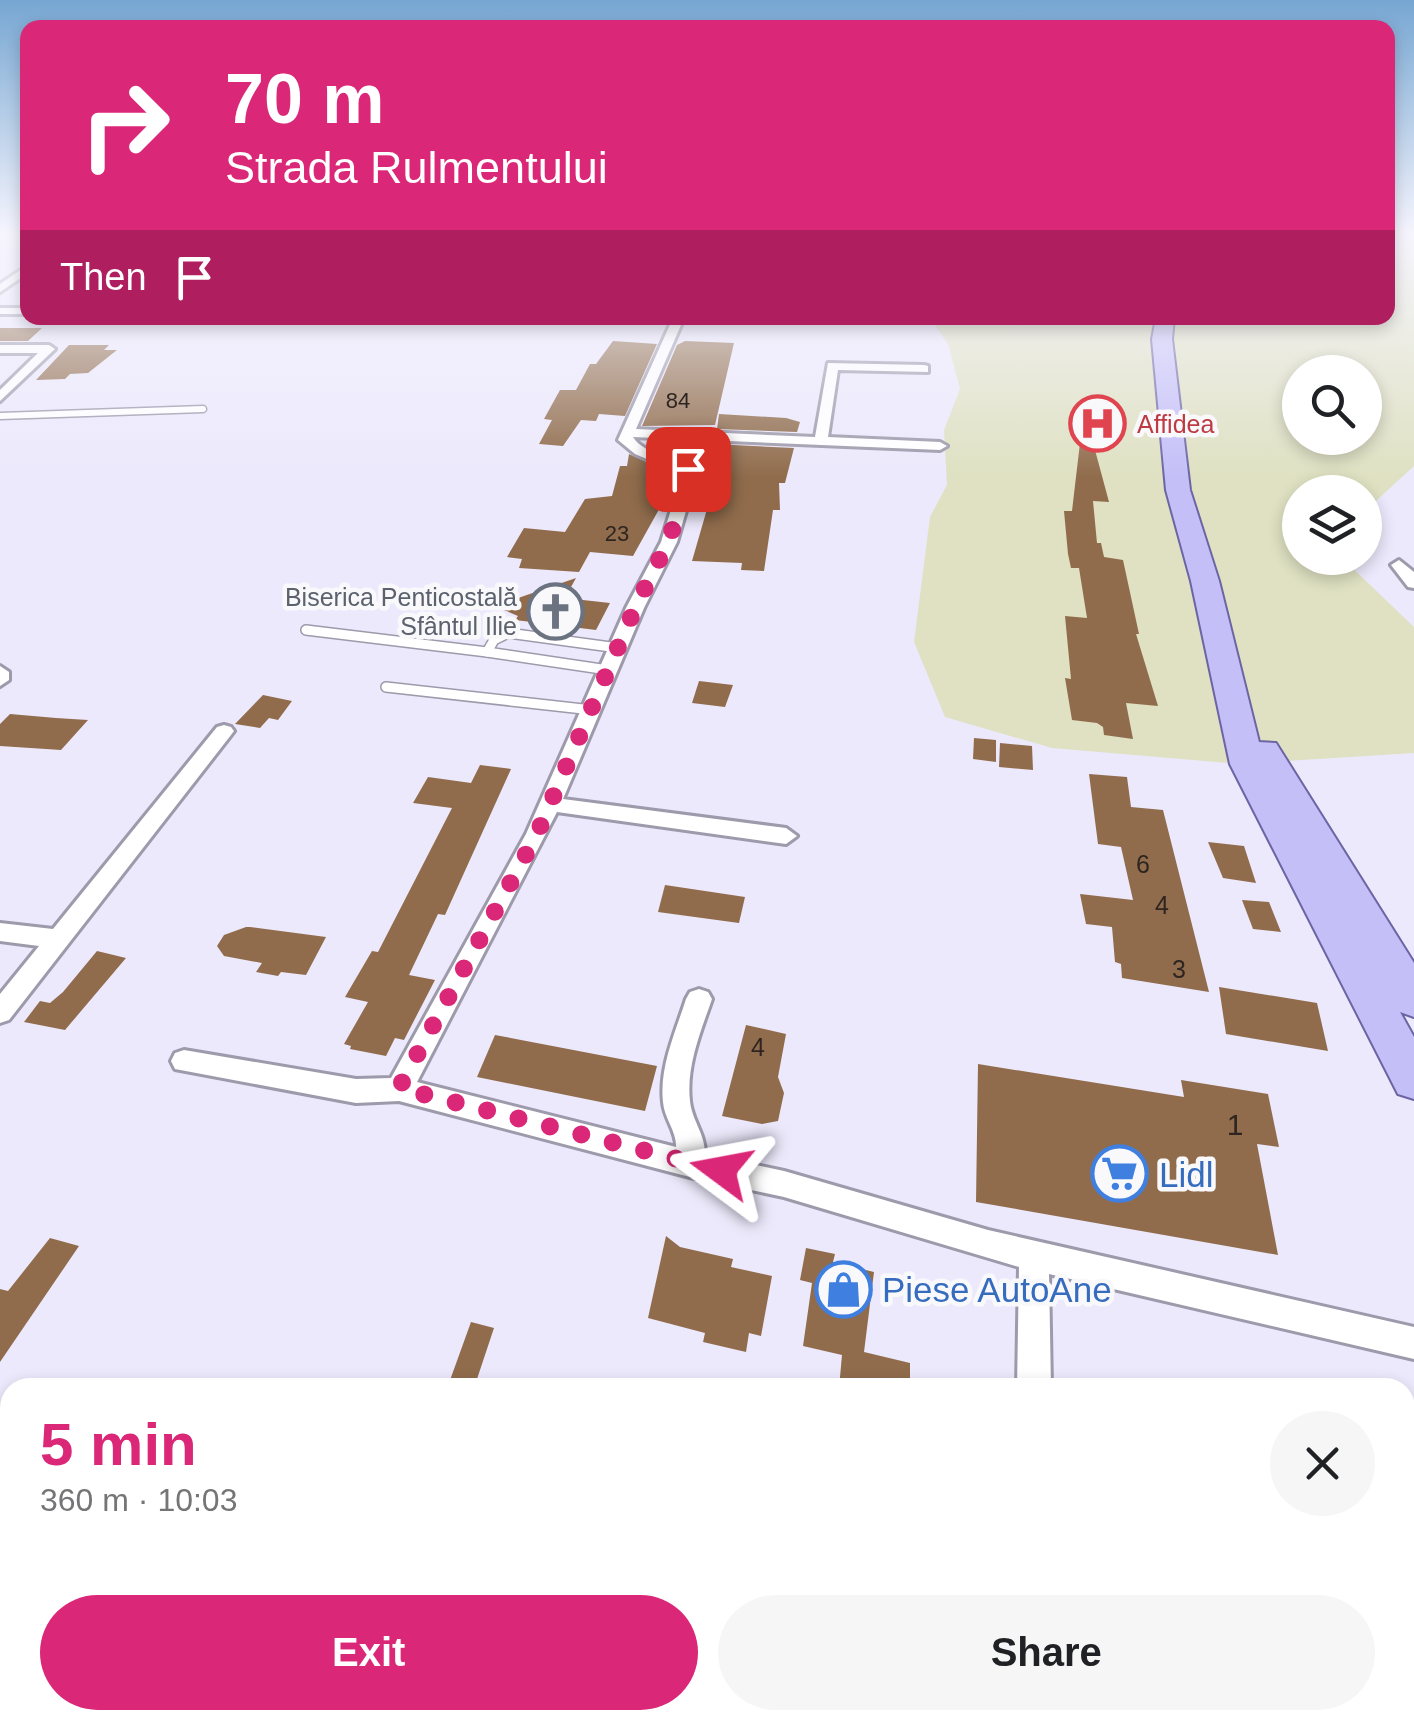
<!DOCTYPE html>
<meta charset="utf-8">
<style>
body{margin:0;font-family:Arial,sans-serif;background:#f6f6f6;color:#202124;height:100vh;display:flex;flex-direction:column;font-size:38px;white-space:nowrap}
*{box-sizing:border-box;margin:0}
p{font-size:32px;color:#757577}
.icon{flex:none;width:55px;height:55px;fill:none;stroke:currentColor;stroke-width:2;stroke-linecap:round;stroke-linejoin:round}
.map{position:relative;flex:1;overflow:hidden}
.panel{position:absolute;left:0px;top:1378px;width:1415px;height:352px;display:flex;flex-direction:column;background:#fff;border-radius:30px 30px 0 0;box-shadow:0 5px 15px #0003}
.panel>*{flex:none}
.top-card{position:absolute;left:20px;top:20px;width:1375px;height:305px;border-radius:20px;box-shadow:0 5px 15px #0003;background:#db2777;color:#fff;overflow:hidden}
.fabs{position:absolute;left:1282px;top:355px;display:grid;gap:20px}
.fabs a{display:grid;place-items:center;width:100px;height:100px;border-radius:50%;background:#fff;box-shadow:0 5px 15px #0003;font-size:50px}
.pin{position:absolute;display:grid;place-items:center;width:85px;height:85px;color:#fff;margin:-42px;border-radius:20px;box-shadow:0 5px 15px #0006}
.me{position:absolute;width:110px;margin:-55px;rotate:283deg;stroke-linejoin:round;filter:drop-shadow(0 0 8px #0008)}
.turn{display:flex;align-items:center;gap:35px;height:210px;padding:0 40px;font-size:45px}
.turn .icon{width:130px;height:130px;stroke-width:2.5}
.turn b{display:block;font-size:70px;line-height:85px}
.then{display:flex;align-items:center;height:95px;padding:0 40px;background:#0003;gap:20px;font-size:38px}
.round{display:grid;place-items:center;flex:none;width:105px;height:105px;border-radius:52px;background:#f6f6f6}
.head{display:flex;align-items:center;justify-content:space-between;height:170px;padding:0 40px}
h1{font-size:60px;font-weight:600;line-height:75px;color:#db2777}
.action{display:flex;gap:20px;margin-top:auto;padding:20px 40px}
.action a{flex:1;height:115px;border-radius:60px;background:#db2777;color:#fff;font-size:40px;font-weight:600;line-height:115px;text-align:center}
.action a+a{background:#f6f6f6;color:#202124}
.map>svg:first-child{display:block}
</style>
<div class="map">
<svg width="1414" height="1729" viewBox="0 0 1414 1729">
<rect width="100%" height="100%" fill="#ece9fc"/>
<path fill="#dfe1c2" fill-rule="evenodd" d="M1388,235H1414V466L1365,511V492H1300V558H1342L1414,627V753L1240,764L1052,748L945,717L914,642L930,517L947,485L944,430L960,389L948,344L930,318H1388ZM1300,372H1365V438H1300Z"/>
<g fill="#906c4c">
<path d="M0,328H42L28,341H0Z"/>
<path d="M613,341L657,344L625,416L599,414L596,421L581,420L563,446L539,444L552,420L544,419L560,390H576L590,364H596Z"/>
<path d="M685,341L734,343L715,425L642,426L677,345Z"/>
<path d="M69,345H109L104,350H117L88,373L70,374L65,379L36,380Z"/>
<path d="M1084,409L1086,417L1112,420L1106,451L1095,450L1109,502L1093,501L1097,543H1101L1104,557L1123,560L1139,634H1136L1158,706L1126,703L1133,739L1104,735L1103,727L1097,723L1072,720L1065,678L1071,679L1065,616L1087,618L1079,568H1071L1068,554L1064,511H1072Z"/>
<path d="M719,414L786,418L800,422L797,432L717,429Z"/>
<path d="M714,444L794,448L785,483H779L780,510H773L764,571L741,570L742,563L692,561L716,478H708Z"/>
<path d="M629,454L666,471L658,503L662,504L633,556L590,552L579,572L519,568L522,559L507,557L524,528L565,532L585,499L612,496L620,466H627Z"/>
<path d="M576,578L565,598L610,603L596,630L515,620L518,616L495,606Z"/>
<path d="M699,681L733,685L725,707L692,703Z"/>
<path d="M263,695L292,701L278,720L269,718L260,728L235,724Z"/>
<path d="M10,714L56,718L88,720L61,750L0,746V724Z"/>
<path d="M974,738L996,740V762L973,759Z"/>
<path d="M1000,743L1032,746L1033,770L999,767Z"/>
<path d="M480,765L511,769L445,915L438,914L409,975L435,980L404,1040L395,1038L386,1056L350,1049L351,1046L344,1044L368,1002L345,997L372,951L378,952L452,808L413,803L428,777L471,783Z"/>
<path d="M1089,774L1127,777L1131,807L1163,810L1209,992L1122,978L1121,964L1115,962L1112,927L1086,924L1080,894L1133,900L1121,847L1098,844Z"/>
<path d="M1208,842L1244,846L1256,883L1223,878Z"/>
<path d="M665,885L745,897L739,923L658,912Z"/>
<path d="M1242,900L1269,902L1281,932L1253,929Z"/>
<path d="M246,927H250L326,937L306,975L281,972L278,976L256,972L262,963L224,956L217,946L224,935Z"/>
<path d="M97,951L126,958L65,1030L24,1022L40,1001L50,1003L63,992Z"/>
<path d="M1219,987L1317,1003L1328,1051L1226,1034Z"/>
<path d="M746,1025L786,1034L778,1077L784,1093L778,1121L762,1124L722,1116Z"/>
<path d="M495,1035L657,1066L645,1111L477,1077Z"/>
<path d="M978,1064L1184,1097L1181,1080L1268,1094L1279,1147L1257,1144L1278,1255L976,1202Z"/>
<path d="M666,1236L680,1247L733,1259L731,1267L772,1276L761,1336L749,1333L746,1352L703,1342L705,1333L648,1318Z"/>
<path d="M50,1238L79,1246L0,1362V1289L8,1291Z"/>
<path d="M806,1248L835,1254L833,1262L874,1272L864,1352L910,1363V1388H839L842,1355L803,1346L812,1283L800,1280Z"/>
<path d="M471,1322L494,1328L474,1388L449,1383Z"/>
</g>
<g fill="none" stroke-linecap="round" stroke-linejoin="round">
<defs>
<path id="lane-far2" d="M0,416L203,409"/>
<g id="lane-far1">
<path d="M306,630L487,652L494,640L508,633L618,648"/>
<path d="M487,652L608,670"/>
<path d="M386,687L592,710"/>
</g>
<g id="lane">
<path d="M898,1720L933,1729"/>
<path d="M1367,1729H1405"/>
</g>
<g id="street">
<path d="M28,265V273L0,292V284Z"/>
<rect x="0" y="308" width="28" height="6"/>
<path d="M673,318H684L636,429L815,437L828,363L924,365L928,366V372L838,370L828,437L940,442L947,446L940,450L633,437C645,457 680,454 697,473L677,542L644,608L563,799L786,828L797,836L786,844L557,812L417,1082L676,1147C677,1132 664,1118 663,1102C659,1067 676,1031 686,999L690,992L699,989L708,992L712,999C701,1031 686,1066 690,1101C692,1121 705,1133 705,1154L784,1171L988,1230L1414,1327V1359L1049,1274L1051,1388H1017L1019,1267L784,1197L690,1177L399,1101L356,1103L175,1069L171,1061L175,1053L184,1050L356,1079L391,1078L526,834L626,608L661,542L682,474L635,454L618,440Z"/>
<path d="M0,345H49L55,349L0,401V390L38,353H0Z"/>
<path d="M1399,560L1414,572V588L1408,587L1391,565Z"/>
<path d="M0,666L9,672V680L0,686Z"/>
<path d="M224,725L231,727L234,731L231,735L9,1020L0,1023V994L39,946L0,941V923L53,929L217,727Z"/>
<path d="M1021,1720H1061L1062,1729H1022Z"/>
</g>
<path id="primary" d="M1156,318H1174L1172,339L1190,490L1219,581L1259,742L1276,743L1414,963V1017L1400,1012L1414,1037V1099L1398,1094L1230,764L1191,581L1166,490L1152,339Z"/>
</defs>
<use href="#lane-far2" stroke="#9d9aab" stroke-width="9"/>
<use href="#lane-far1" stroke="#9d9aab" stroke-width="12"/>
<use href="#lane" stroke="#9d9aab" stroke-width="22"/>
<use href="#street" stroke="#9d9aab" stroke-width="6"/>
<use href="#primary" stroke="#6b65a4" stroke-width="4"/>
<use href="#lane-far2" stroke="#fff" stroke-width="6"/>
<use href="#lane-far1" stroke="#fff" stroke-width="9"/>
<use href="#lane" stroke="#fff" stroke-width="18"/>
<use href="#street" fill="#fff" fill-rule="evenodd"/>
<use href="#primary" fill="#c4bff7" fill-rule="evenodd"/>
</g>
<linearGradient id="sky" x2="0" y2="1"><stop stop-color="#76a6d2"/><stop offset="0.49" stop-color="#f6f5fe"/><stop offset="1" stop-color="#f6f5fe" stop-opacity="0"/></linearGradient>
<rect width="1414" height="477" fill="url(#sky)"/>
<g fill="none" stroke-linecap="round" stroke-linejoin="round">
<path stroke="#db2777" stroke-width="18" stroke-dasharray="0 32.4" d="M688,469L691,477L668,542L635,608L537,834L399,1088L721,1170"/>
</g>
<defs>
<symbol id="hospital-ring" viewBox="-11 -11 22 22"><circle r="9.5" fill="#f9f9fc" stroke="#e0444e" stroke-width="1.5"/><path d="M-5-5h3v3.5h4V-5h3V5h-3V1.5h-4V5h-3Z" fill="#e0444e"/></symbol>
<symbol id="church-ring" viewBox="-11 -11 22 22"><circle r="9.5" fill="#f9f9fc" stroke="#6b7280" stroke-width="1.5"/><path d="M-1.2-6h2.4v3.5h3.3v2.4h-3.3V6h-2.4V-.1h-3.3v-2.4h3.3Z" fill="#6b7280"/></symbol>
<symbol id="supermarket-ring" viewBox="-11 -11 22 22"><circle r="9.5" fill="#f9f9fc" stroke="#3f7fe0" stroke-width="1.5"/><path d="M-6-5.5h2.5l.6 2H6L4.5 2H-2.5L-4.4-4H-6ZM-1.5 3.2a1.3 1.3 0 1 0 .1 0ZM3 3.2a1.3 1.3 0 1 0 .1 0Z" fill="#3f7fe0"/></symbol>
<symbol id="shop-ring" viewBox="-11 -11 22 22"><circle r="9.5" fill="#f9f9fc" stroke="#3f7fe0" stroke-width="1.5"/><path d="M-5-2.5h2.3a2.7 3.5 0 0 1 5.4 0H5L5.5 6h-11ZM-1.5-2.5h3a1.5 2.3 0 0 0-3 0Z" fill="#3f7fe0"/></symbol>
</defs>
<g fill-rule="evenodd">
<use href="#hospital-ring" x="1066" y="392" width="63" height="63"/>
<use href="#church-ring" x="524" y="580" width="63" height="63"/>
<use href="#supermarket-ring" x="1088" y="1142" width="63" height="63"/>
<use href="#shop-ring" x="812" y="1258" width="63" height="63"/>
</g>
<g text-anchor="middle" dominant-baseline="central" stroke-width="9" stroke-linejoin="round" paint-order="stroke">
<g font-size="22" fill="#2e2521">
<text x="678" y="400">84</text>
<text x="617" y="533">23</text>
</g>
<g font-size="25" fill="#be3a42" stroke="#f9f9fc" text-anchor="start">
<text x="1137" y="424">Affidea</text>
</g>
<g font-size="25" fill="#5b616d" stroke="#f9f9fc" text-anchor="end">
<text x="517" y="597">Biserica Penticostală<tspan x="517" dy="29">Sfântul Ilie</tspan></text>
</g>
<g font-size="25" fill="#2e2521">
<text x="1143" y="864">6</text>
<text x="1162" y="905">4</text>
<text x="1179" y="969">3</text>
<text x="758" y="1047">4</text>
</g>
<g font-size="30" fill="#2e2521">
<text x="1235" y="1124">1</text>
</g>
<g font-size="35" fill="#366cbe" stroke="#f9f9fc" text-anchor="start">
<text x="1159" y="1174">Lidl</text>
<text x="882" y="1289">Piese AutoAne</text>
</g>
</g>
</svg>
<div class="fabs">
<a><svg class="icon" aria-label="search" viewBox="0 0 24 24"><circle cx="10" cy="10" r="6"/><path d="M15 15l6 6"/></svg></a>
<a><svg class="icon" aria-label="layers" viewBox="0 0 24 24"><path d="M12 4l9 5-9 5-9-5zM3 14l9 5 9-5"/></svg></a>
</div>
<div class="pin" style="left:688px;top:469px;background:#d93025"><svg class="icon" aria-label="arrive" viewBox="0 0 24 24"><path d="M6 21V4h12l-3 4 3 4H6"/></svg></div>
<svg class="me" style="left:721px;top:1170px" viewBox="-20 -20 40 40"><path d="M0-17L14 15 0 8-14 15z" fill="#db2777" stroke="#fff" stroke-width="4"/></svg>
<div class="top-card">
<div class="turn"><svg class="icon" aria-label="right" viewBox="0 0 24 24"><path d="M7 20v-9h11M14 6l5 5-5 5"/></svg><div><b>70 m</b>Strada Rulmentului</div></div>
<div class="then">Then<svg class="icon" aria-label="arrive" viewBox="0 0 24 24"><path d="M6 21V4h12l-3 4 3 4H6"/></svg></div>
</div>
<section class="panel">
<div class="head"><div><h1>5 min</h1><p>360 m · 10:03</p></div><a class="round"><svg class="icon" aria-label="close" viewBox="0 0 24 24"><path d="M6 6l12 12M18 6L6 18"/></svg></a></div>
<div class="action"><a>Exit</a><a>Share</a></div>
</section>
</div>
